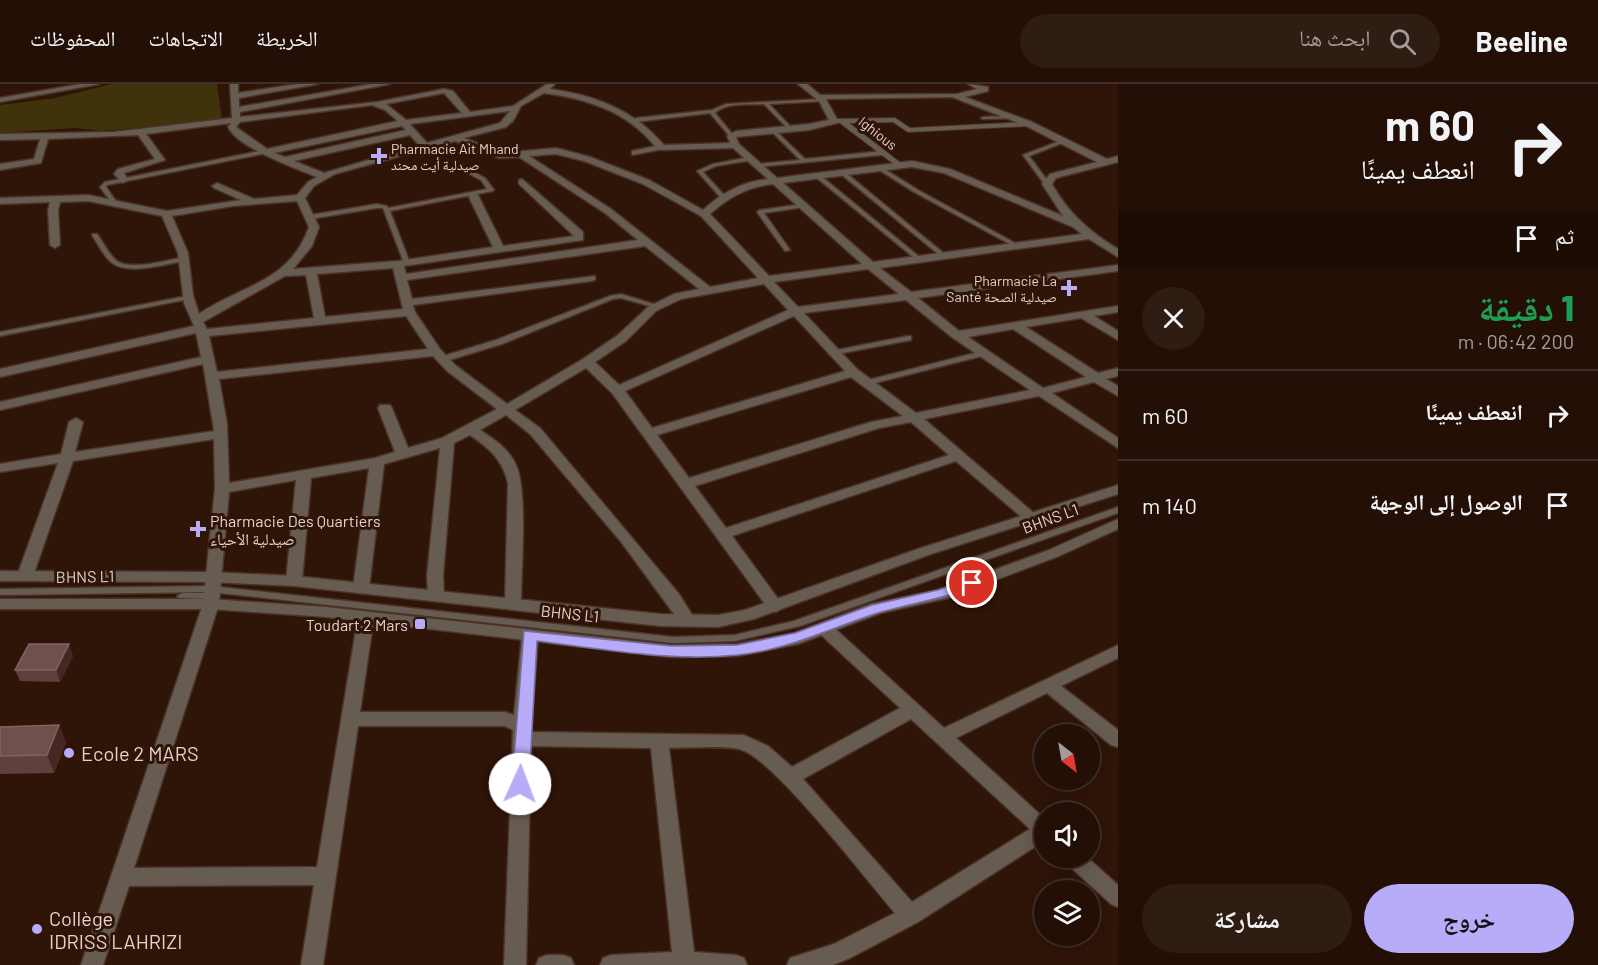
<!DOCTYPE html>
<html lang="ar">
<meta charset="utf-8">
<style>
body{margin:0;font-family:Barlow,"Noto Naskh Arabic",sans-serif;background:#2f1d14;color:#f1f3f6;direction:rtl;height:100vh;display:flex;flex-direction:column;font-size:22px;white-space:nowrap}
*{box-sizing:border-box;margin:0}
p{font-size:20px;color:#a39c9b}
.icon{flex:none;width:33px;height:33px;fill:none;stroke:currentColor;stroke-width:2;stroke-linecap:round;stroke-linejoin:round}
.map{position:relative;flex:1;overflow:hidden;direction:ltr}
.side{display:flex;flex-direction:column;background:#230f06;width:480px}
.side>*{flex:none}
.hud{background:#230f06;color:#f1f3f6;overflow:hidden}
.needle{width:39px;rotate:149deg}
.controls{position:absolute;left:1034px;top:640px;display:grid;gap:12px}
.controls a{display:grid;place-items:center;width:66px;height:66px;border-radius:50%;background:#230f06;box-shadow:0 3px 15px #0003,0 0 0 2px #402f28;font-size:30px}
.pin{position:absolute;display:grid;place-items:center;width:51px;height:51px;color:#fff;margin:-26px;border:3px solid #fff;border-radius:50%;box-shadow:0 2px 6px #0007}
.me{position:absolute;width:66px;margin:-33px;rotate:2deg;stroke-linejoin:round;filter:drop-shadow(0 0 4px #0008)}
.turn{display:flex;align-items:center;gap:21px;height:126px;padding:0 24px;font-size:27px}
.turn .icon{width:78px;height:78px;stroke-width:2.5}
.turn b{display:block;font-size:42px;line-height:51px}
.then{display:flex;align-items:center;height:57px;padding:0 24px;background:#0003;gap:12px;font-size:22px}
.round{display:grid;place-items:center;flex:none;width:63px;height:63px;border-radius:32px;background:#2f1d14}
.summary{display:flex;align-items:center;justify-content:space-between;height:102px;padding:0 24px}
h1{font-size:36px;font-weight:800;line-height:45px;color:#1e9e55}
.action{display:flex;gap:12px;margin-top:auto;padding:12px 24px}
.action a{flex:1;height:69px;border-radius:36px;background:#b8abf7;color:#111;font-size:24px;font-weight:800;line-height:69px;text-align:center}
.action a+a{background:#2f1d14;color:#f1f3f6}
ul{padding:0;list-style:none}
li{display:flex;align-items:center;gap:18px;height:90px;padding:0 24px;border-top:2px solid #402f28}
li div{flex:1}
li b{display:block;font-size:22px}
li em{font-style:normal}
header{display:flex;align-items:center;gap:36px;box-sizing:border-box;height:84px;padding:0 30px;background:#230f06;border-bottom:2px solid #402f28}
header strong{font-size:28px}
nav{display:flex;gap:33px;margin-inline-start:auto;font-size:21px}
.search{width:420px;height:54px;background:#2f1d14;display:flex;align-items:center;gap:15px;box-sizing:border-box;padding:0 21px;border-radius:33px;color:#a39c9b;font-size:22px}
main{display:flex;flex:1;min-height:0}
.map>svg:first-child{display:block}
</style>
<header>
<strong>Beeline</strong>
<div class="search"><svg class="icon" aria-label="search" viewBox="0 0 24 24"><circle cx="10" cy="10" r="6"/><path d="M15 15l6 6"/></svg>ابحث هنا</div>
<nav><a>الخريطة</a><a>الاتجاهات</a><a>المحفوظات</a></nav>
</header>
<main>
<section class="side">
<div class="hud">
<div class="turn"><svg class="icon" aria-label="right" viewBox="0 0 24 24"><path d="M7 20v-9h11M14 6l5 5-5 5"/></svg><div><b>60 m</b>انعطف يمينًا</div></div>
<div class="then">ثم<svg class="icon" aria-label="arrive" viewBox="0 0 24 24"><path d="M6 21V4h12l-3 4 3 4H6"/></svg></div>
</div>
<div class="summary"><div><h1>1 دقيقة</h1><p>200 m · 06:42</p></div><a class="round"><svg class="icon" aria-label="close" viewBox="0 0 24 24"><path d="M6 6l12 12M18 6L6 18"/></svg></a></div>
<ul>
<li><svg class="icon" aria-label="right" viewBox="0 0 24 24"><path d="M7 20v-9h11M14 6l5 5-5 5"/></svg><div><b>انعطف يمينًا</b></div><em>60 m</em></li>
<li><svg class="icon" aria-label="arrive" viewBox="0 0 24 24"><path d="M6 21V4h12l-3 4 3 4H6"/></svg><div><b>الوصول إلى الوجهة</b></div><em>140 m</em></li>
</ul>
<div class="action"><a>خروج</a><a>مشاركة</a></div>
</section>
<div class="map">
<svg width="1118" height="881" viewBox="0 0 1118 881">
<rect width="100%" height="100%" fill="#2f1408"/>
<path fill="#40330c" d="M112,0H217L222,36L103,47L74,44L0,49V21L55,14Z"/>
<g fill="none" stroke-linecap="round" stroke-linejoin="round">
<defs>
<g id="service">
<path d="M822,15H824V17L769,20L792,44L793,45L790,47L764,20C749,21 726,18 715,29L734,52L731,54L710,29L636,38L633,36L636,34L712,26L726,20Z"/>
<path d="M1011,32L1013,33V34L983,35L981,34L983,33Z"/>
<path d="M773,44L805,75L882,67L885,69L882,71L756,83V81L758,80L800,76L770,46Z"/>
<path d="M1060,57L1065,58L1029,72L1050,100L1045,101L1023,71Z"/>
<path d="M265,66L268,68L267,69L107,101L106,103L116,117L113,119L111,118L100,103L105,98Z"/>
<path d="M750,73L753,75L752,76L716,82L703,88L725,112V114H721L697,87L713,80Z"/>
<path d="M464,83L485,94L494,106L493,107L390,127L410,179L409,180L404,179L383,124H377L311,135L308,133L311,131L377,120L387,122L388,124L487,105L481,96L462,86L461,85Z"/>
<path d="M879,84H883L918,106L1022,163L1017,164L914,108L879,86Z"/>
<path d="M842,89H846L947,172V174H943L842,91Z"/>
<path d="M817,92H821L922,175V177H918L817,94Z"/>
<path d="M803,120L805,121V123L764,129L790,166L785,167L757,128L760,126Z"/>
<path d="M93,150H97C103,158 109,171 117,177C131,187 168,176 184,173L187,175L184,177C165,180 126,192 111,178C103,171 98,160 92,151Z"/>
<path d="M621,210L660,222L657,224L621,214L613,215L502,260L446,277H443L439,275L440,273L496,256L610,212Z"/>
<path d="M187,212L190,214L189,215L0,252V248Z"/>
<path d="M908,252H911V256L832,271L828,269L832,267Z"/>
<path d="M983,267L987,269L986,271L867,301L863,299L864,297Z"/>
<path d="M1118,423V429L800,542L735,557L673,559L211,508L0,511V505L211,502L673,553L735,551L794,537Z"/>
<path d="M182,509H214L219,512L214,515L179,514L177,512Z"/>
</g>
<path id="pedestrian" d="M895,34L910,44L1029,38L1033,40L1029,42L908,48L893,38L849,39L902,80V84H899L840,39L830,37L834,35Z"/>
<g id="minor">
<path d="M81,0H99L0,18V14Z"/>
<path d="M230,0H238V9L298,0H318L239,14V23L372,0H390L240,28V33L377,18L444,5L453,7L470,28L513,22L547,0H555L550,5C595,11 634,26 664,61L730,59L727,52L736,47L809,40L829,36L819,17L798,0H807L820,11L957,10L977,5L968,0L988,3V7L965,13L1032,38L1107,75L1118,72V78L1056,94L1052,100C1068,129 1090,148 1118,165V173L1089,155L880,184L911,208L1118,181V187L918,214L959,247L1118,222V228L1094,232L1118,247V256L1081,234L1026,243L1098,289L1118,284V292L1106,295L1118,302V312L1094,298L1052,309L1118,354V364L1039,312L924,335L1035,430L1037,433L1035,436H1025L956,377L732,452L784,523L776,528L770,527L612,309L586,284L515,326L540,344L679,510L696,537L694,541H682L622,459L530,350L506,331L480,346C495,356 509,365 516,381C528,407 521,488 521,520L519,524L513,525L505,520L508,399C502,375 490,365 470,351L454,359L443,492L444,512L436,517L428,512L427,492L440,364L384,380L369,504L361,509L353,504L369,384L311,394L302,497L294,502L286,497L296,396L229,408L219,520L134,784L317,783L358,533L360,529H372L374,533L360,628H505L514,631L522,551L524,547H536L538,551L531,648L744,651L768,662L792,683L900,624L819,549L817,545L819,541H831L944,644L1118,561V574L1061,602L1118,646V663L1111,661L1047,609L956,654L1044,734V757L918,838L850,874L833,881H787L790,874L834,860L895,829C867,796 775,677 742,666C728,661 687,664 669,664L694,868L736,871L744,874L747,881H600L603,874L611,871L672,868L651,664L531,662L526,881H504L513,646L505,642H358L323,881H301L314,801L129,802L103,881H81L203,520L215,405L214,355L73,377L33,492L25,497L17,492L58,379L0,388V380L61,370L69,338L76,334L83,338L75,368L214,347L213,340L203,280L0,326V318L201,273L196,249L0,293V285L194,242L184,219L178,169L162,132L88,117L60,118L58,126L60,161L55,164L50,161L48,126L50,118L0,120V114L88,111L167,127L241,116L214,104L212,102L217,99L254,115L297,111L308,98L317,93C295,84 238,64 228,43L231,39L146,50L165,76L124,89L128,96L123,99L114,90L118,85L155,75L138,51L48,55L41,79L0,86V80L34,75L40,55L0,56V50L114,48L232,34ZM444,9L462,29L406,36L386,20ZM544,9C588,15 626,27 655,62L632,67V71L658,66L733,64L768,95C742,98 723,108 703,126L649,96L590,73L556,64L503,69L464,54L506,43L513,37L521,22ZM952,13L1026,42L1097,78L1050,90L1042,100L1063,132L950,85L912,77L777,94L739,60L736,53L809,46L837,39L838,37L826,15ZM372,21L385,26L398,37L267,65L236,43L240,38ZM510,27L500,39L427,59L410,40ZM402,42L406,46L285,73L274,69ZM410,51L419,61L324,89L294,77ZM455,57L499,74L519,73L605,129L638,156L406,190L404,182L583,156V148L522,95L519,96V100L574,152L503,162L478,111L473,108L468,111L493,163L398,177L293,185L312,162L319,143L305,114L314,102L335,90ZM556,70L584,77L643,100L701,132L758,194L710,203L611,125L529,72ZM912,83L944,89L1073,143L1082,150L873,178L783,99ZM773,100L862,180L769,192L710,130C729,113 747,103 773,100ZM297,117L309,143C289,199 243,200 199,230L193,211L188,169L172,132L233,122ZM645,162L699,205L674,210L648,223L618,251L583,275L507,320L455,281L440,265L415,228L413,221L591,197L595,196V192L412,215L407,196ZM393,184L403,225L325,233L317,190ZM868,185L899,210L798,223L774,198ZM306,191L314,234L207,245L203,238L285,192ZM764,200L788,226L619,301L595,278L626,257L656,227L681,215ZM906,216L953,254L1030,306L916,329L857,285L804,229ZM406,232L428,265L217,288L209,252ZM794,232L845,287L652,344L625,307ZM1013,245L1086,293L1043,304L968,253ZM433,272L447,287L497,325L442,354L408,364L392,324L390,321H380L378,324L395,368L375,374L229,399L227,340L219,295ZM851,293L903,332L871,338L689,394L657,351ZM911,338L949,371L726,444L695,402L879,344ZM911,635L1030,745L912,818L803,695Z"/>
<path d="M1064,774H1088L1118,801V823L1111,820L1067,780Z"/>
<path d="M547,871H563L571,874L574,881H536L539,874Z"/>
</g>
<g id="tertiary">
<path d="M1118,401V410L928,471L754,535L718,543L660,542L294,502L211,498L0,497V487L211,488L294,492L660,530L718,531L745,526L918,465Z"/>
<path d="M1118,435V445L1059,472L948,514L881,529L798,560L737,572L671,573L326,533L211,525H0V515H211L326,523L671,561L737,560L795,549L871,520L938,506L1049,466Z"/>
</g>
</defs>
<use href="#service" stroke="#4c3227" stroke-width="3"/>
<use href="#pedestrian" stroke="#4c3227" stroke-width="2"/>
<use href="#minor" stroke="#4c3227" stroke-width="3"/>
<use href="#tertiary" stroke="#4c3227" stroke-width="3"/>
<use href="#service" fill="#675c51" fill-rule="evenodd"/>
<use href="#pedestrian" fill="#675c51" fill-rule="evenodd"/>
<use href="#minor" fill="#675c51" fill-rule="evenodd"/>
<use href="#tertiary" fill="#675c51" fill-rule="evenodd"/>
</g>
<g fill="#60403e">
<path d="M73,572L60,598L20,597L15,586Z"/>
<path d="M59,641L66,659L54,689L0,690V643Z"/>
</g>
<g fill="#462822">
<path d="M69,560L73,572L60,598L56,586Z"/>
<path d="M59,641L66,659L54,689L47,671Z"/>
</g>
<g fill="#6e504d" stroke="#816461" stroke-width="1.5">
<path d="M29,560H69L56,586H15Z"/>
<path d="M59,641L47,671L0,672V643Z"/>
</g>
<path fill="#b8abf7" stroke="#786fa1" stroke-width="1.5" d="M972,495L980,499L978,502C946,514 913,519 881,528C832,543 789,566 737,571C671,578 602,565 537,557L529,700L527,705H514L512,700L524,547L671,562L737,561L795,549L872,521L938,506Z"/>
<g fill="#b8abf7" stroke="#2f1408" stroke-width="2">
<path d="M376 63h6v6h6v6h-6v6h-6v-6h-6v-6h6z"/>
<path d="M1066 195h6v6h6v6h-6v6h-6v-6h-6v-6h6z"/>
<path d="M195 436h6v6h6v6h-6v6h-6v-6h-6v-6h6z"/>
<rect x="414" y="534" width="12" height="12" rx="3"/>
<circle cx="69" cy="669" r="6"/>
<circle cx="37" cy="845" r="6"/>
</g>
<g text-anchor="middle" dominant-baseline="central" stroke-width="6" stroke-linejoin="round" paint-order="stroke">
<g font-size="14" fill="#e4d1c9" stroke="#2f1408">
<text transform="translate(878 49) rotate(38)">Ighious</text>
</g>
<g font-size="14" fill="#e4d1c9" stroke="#2f1408" text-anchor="start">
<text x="391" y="64">Pharmacie Ait Mhand<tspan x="391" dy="16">صيدلية أيت محند</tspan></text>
<text x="1057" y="196" text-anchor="end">Pharmacie La<tspan x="1057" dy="16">Santé صيدلية الصحة</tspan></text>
</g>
<g font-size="16" fill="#e4d1c9" stroke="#2f1408">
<text transform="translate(1050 434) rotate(-20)">BHNS L1</text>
<text transform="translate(85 492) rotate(-1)">BHNS L1</text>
<text transform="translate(570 529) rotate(6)">BHNS L1</text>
</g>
<g font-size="16" fill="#e4d1c9" stroke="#2f1408" text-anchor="start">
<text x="210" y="436">Pharmacie Des Quartiers<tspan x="210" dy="18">صيدلية الأحياء</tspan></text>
<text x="408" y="540" text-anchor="end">Toudart 2 Mars</text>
</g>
<g font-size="20" fill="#e4d1c9" stroke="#2f1408" text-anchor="start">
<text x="81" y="669">Ecole 2 MARS</text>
<text x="49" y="834">Collège<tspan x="49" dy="23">IDRISS LAHRIZI</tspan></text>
</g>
</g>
</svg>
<div class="controls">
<a><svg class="needle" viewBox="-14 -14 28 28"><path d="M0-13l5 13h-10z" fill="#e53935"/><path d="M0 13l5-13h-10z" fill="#a39c9b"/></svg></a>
<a><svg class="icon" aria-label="sound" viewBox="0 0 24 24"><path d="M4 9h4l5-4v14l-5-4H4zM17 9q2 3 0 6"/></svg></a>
<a><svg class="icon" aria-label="layers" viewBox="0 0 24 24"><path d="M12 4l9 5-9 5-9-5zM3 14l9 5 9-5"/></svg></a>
</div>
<div class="pin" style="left:972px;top:499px;background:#d93025"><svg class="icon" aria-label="arrive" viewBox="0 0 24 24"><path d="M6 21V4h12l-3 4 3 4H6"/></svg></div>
<svg class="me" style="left:520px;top:700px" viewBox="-20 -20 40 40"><circle r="19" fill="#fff"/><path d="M0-13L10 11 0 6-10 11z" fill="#b8abf7"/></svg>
</div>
</main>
